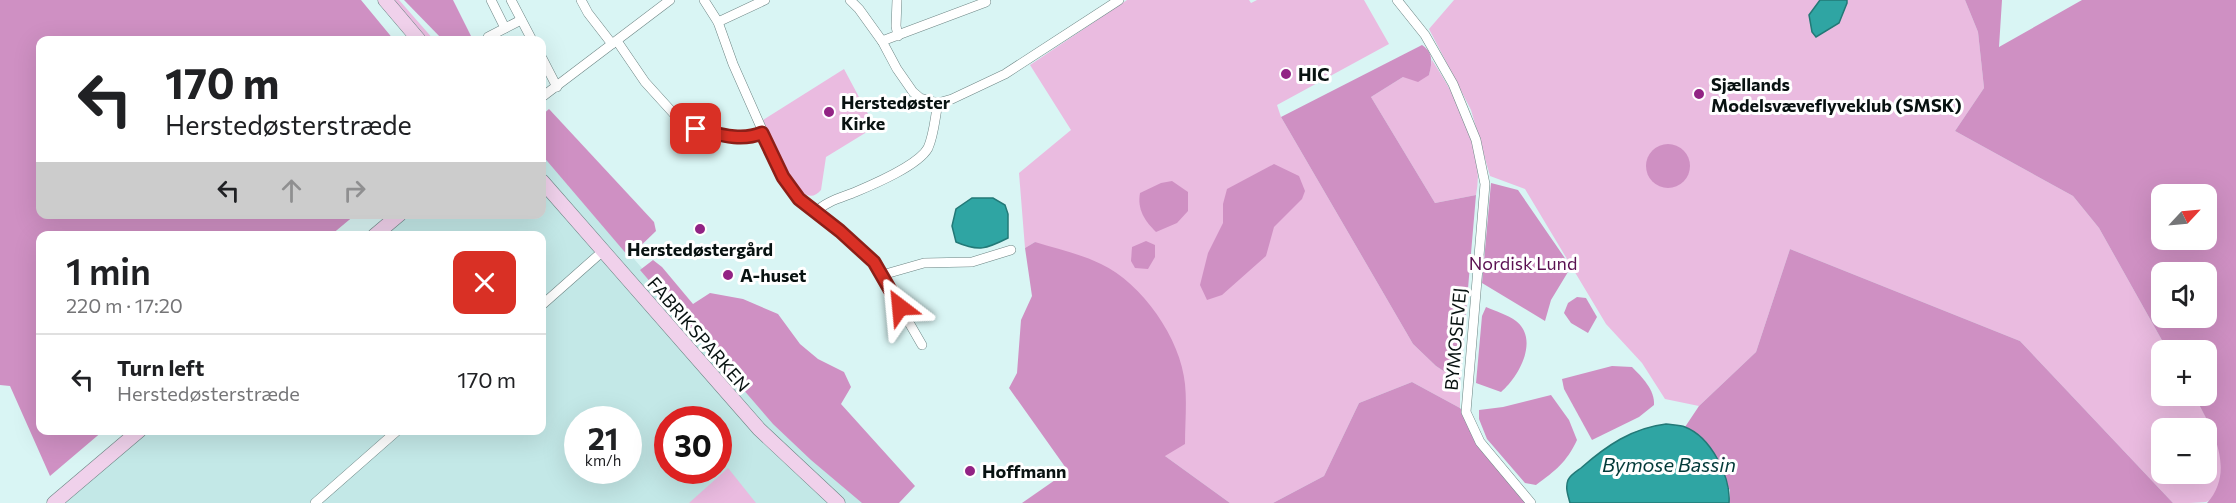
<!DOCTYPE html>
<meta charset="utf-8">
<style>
body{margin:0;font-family:Commissioner,sans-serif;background:#f2f2f2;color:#202124;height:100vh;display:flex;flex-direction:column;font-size:22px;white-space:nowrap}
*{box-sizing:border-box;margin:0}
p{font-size:20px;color:#757577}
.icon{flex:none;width:33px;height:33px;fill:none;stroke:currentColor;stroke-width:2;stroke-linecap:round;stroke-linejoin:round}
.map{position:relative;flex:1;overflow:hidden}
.side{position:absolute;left:36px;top:231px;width:510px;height:204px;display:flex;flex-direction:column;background:#fff;border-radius:12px;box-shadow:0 6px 24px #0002}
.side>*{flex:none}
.guide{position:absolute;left:36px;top:36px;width:510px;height:183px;border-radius:12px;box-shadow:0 6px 24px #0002;background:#fff;color:#202124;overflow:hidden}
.needle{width:39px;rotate:64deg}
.buttons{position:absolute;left:2151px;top:184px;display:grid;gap:12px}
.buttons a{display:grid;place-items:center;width:66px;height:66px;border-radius:12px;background:#fff;box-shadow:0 6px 24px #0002;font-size:30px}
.speed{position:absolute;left:564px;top:406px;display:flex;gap:12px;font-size:30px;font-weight:700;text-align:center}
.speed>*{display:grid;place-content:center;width:78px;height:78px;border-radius:50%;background:#fff;box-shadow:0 6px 24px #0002;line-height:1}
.speed small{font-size:15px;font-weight:400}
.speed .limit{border:9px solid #d22;background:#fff;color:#111}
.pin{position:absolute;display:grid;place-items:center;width:51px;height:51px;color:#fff;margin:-26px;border-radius:12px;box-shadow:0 3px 9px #0006}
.me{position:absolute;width:66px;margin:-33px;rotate:331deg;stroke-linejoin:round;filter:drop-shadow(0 0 4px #0008)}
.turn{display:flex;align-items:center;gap:21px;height:126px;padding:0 30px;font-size:27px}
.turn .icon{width:78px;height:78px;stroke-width:2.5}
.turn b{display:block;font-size:42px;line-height:51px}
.lanes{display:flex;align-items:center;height:57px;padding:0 30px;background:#0003;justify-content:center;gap:30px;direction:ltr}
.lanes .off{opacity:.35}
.round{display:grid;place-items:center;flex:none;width:63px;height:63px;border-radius:12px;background:#f2f2f2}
.headline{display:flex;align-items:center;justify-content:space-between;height:102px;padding:0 30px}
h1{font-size:36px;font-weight:600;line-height:45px}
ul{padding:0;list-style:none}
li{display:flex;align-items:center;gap:18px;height:90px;padding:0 30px;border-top:2px solid #e0e0e0}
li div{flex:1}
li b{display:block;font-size:22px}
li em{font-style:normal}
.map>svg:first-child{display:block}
</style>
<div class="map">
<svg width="2236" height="503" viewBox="0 0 2236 503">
<rect width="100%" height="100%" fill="#d9f5f4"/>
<path fill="#c3e8e7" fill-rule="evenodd" d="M542,150L628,252L776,422L863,503H56L141,431L542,430V236L371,235L395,215L542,214ZM578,420H628V471H578ZM668,420H718V471H668Z"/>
<g fill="#eabbe0" fill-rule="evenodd">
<path d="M392,0H399L434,40H427Z"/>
<path d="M1127,0H1249L1251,3L1257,0H1364L1389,44L1277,105L1281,117L1413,344L1436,366L1460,382V408L1412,382L1359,403L1324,476L1273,503H1230L1165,456L1035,242L1025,248L1019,173L1071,130L1030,65Z"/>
<path d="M1454,0H1965L1978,32L1984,88L1955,131L2073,196L2099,228L2168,351H2162V396H2194C2208,422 2236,460 2219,490C2216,495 2212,500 2206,502C2197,503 2183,503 2173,503L2020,341L1790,249L1756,352L1699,406L1665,399L1642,363L1606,324L1525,189L1490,176L1471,110L1429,29ZM2162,429H2206V474H2162Z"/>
<path d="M1432,60C1456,97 1486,149 1476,195L1435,203L1371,97L1403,77L1429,75Z"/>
<path d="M844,69L875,127L826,157L821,190C798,218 770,135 763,120Z"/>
<path d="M728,468L756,503H689Z"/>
</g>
<g fill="#cf90c3" fill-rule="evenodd">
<path d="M0,0H361L394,40H40V214L355,215L331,235L40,236V430L103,431L50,476L10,386L0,385Z"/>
<path d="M404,0H453L473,40H443Z"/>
<path d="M1965,0H2002L1999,47L2082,0H2236V503H2207C2236,471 2213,429 2194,396H2206V351H2168L2099,228L2073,196L1955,131L1984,88L1978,32ZM2162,195H2206V240H2162ZM2162,273H2206V318H2162Z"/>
<path d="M1422,45C1434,53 1432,63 1429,75L1418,82L1403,77L1371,97L1435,203L1476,195L1460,382L1436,366L1413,344L1281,117Z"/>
<path d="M549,109L654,222L656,231L629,257L542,155V115Z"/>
<circle cx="1668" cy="166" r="22"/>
<path d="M1274,164L1299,176L1305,191L1302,199L1274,227L1266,256L1222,295L1207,300L1200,285L1208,253L1223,223V204L1227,189Z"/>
<path d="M1172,181L1188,192V211L1177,223L1156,232C1145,221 1137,210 1140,193L1161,183Z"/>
<path d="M1491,183L1518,190L1571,267L1551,300L1545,321L1482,283Z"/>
<path d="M1146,241L1155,245V257L1148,269L1135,268L1131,261L1132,247Z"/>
<path d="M1035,242C1057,249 1081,254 1101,264C1142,283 1181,339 1185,384C1187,403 1185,424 1185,444L1165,456L1230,503H1022L1068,471L1009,388L1017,373L1021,320L1032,296L1025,248Z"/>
<path d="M1790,249L2020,341L2173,503H1729L1730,490L1685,427L1699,406L1756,352Z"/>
<path d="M653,260L662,267L693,304L710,293L743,299L778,314L800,344L818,359L844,372L851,387L841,404L915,486L899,503H862L811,460L773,424L640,270Z"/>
<path d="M1577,297L1586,298L1597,317L1588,333L1571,323L1564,313L1568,303Z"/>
<path d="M1486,307C1495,311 1508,315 1516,321C1540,340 1518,378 1501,392L1476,383L1482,316Z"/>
<path d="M1612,366L1632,367C1642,377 1655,390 1654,405L1639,417L1592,440L1564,389L1562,379Z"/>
<path d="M1412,382L1460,408L1531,503H1273L1324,476L1359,403Z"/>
<path d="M1551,395L1569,420L1577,440C1566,463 1556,470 1536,485L1525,483L1487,439L1479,419V410L1503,407Z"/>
</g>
<g fill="#2fa5a3" stroke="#237977" stroke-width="1.5">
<path d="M1820,0H1847V3L1839,23L1816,37L1812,32L1809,15Z"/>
<path d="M972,198H993L1005,205L1008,214V238C986,249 979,252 956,242L952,226L956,209Z"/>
<path d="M1666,424C1672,425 1680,425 1685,427C1711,437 1731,477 1729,503H1570C1568,495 1565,488 1568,480C1570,475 1577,471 1581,468C1606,446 1632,428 1666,424Z"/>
</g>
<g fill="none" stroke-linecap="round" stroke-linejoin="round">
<defs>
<g id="street">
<path d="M491,0L505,28"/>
<path d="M511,0L532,40"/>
<path d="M581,0L588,13L612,44"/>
<path d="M704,0L718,22L733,64L783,177L799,199L840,231L874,262L922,345"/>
<path d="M850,0L859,9L882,41L897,69L913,92L920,98L938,103L952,99L1005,74L1119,0"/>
<path d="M897,0L896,26L898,36"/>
<path d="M1397,0L1425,35L1453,84L1476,140L1485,184L1466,412L1480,442L1531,503"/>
<path d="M718,22L765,0"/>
<path d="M488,37L521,20"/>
<path d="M617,41L645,82L674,114"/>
<path d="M882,41L986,2"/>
<path d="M542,58L557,87"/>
<path d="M542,97L670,0"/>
<path d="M696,129C718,134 741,143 762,133"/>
<path d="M816,212C825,202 840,198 853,193C872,185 918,166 928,148C934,135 935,117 938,103"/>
<path d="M882,275L924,263L972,262L1011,250"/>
<path d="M542,305L603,251"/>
<path d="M315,503L398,430"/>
</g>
<g id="secondary">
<path d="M385,0L419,40"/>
<path d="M542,181L759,429L838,503"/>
<path d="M374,236L400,214"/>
<path d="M54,503L140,430"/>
</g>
</defs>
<use href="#street" stroke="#6c8584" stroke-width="10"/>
<use href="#secondary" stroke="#6c8584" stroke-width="15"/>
<use href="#street" stroke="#fff" stroke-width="9"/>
<use href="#secondary" stroke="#f0d1eb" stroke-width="14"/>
</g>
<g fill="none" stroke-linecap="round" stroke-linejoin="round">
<defs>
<path id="route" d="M696,129C718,134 741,142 762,133L783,177L799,199L840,231L874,262L900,307"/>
</defs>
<use href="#route" stroke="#8d1f18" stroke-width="15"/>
<use href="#route" stroke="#d93025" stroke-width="10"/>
</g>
<g fill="#922384" stroke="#fff" stroke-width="2">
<circle cx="1286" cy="74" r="6"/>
<circle cx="1699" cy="94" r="6"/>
<circle cx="829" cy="112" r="6"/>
<circle cx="700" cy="229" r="6"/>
<circle cx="728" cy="275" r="6"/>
<circle cx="970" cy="471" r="6"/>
</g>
<g text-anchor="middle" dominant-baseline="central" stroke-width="6" stroke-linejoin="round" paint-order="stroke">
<g font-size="18" font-weight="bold" fill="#081211" stroke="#fff" text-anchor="start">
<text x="1298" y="74">HIC</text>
<text x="1711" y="84">Sjællands<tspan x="1711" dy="21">Modelsvæveflyveklub (SMSK)</tspan></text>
<text x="841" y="102">Herstedøster<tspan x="841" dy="21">Kirke</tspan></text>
<text x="700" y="249" text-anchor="middle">Herstedøstergård</text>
<text x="740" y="275">A-huset</text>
<text x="982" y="471">Hoffmann</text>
</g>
<g font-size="18" fill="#5a1051" stroke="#fff">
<text x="1523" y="263">Nordisk Lund</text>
</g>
<g font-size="18" fill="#081211" stroke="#fff">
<text transform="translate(699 334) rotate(49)">FABRIKSPARKEN</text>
<text transform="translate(1455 339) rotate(-85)">BYMOSEVEJ</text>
</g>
<g font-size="20" font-style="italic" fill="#033a39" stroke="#fff">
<text x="1669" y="464">Bymose Bassin</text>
</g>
</g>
</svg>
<div class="buttons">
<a><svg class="needle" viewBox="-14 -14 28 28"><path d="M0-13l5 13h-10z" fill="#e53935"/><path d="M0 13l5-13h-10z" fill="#757577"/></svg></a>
<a><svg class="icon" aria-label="sound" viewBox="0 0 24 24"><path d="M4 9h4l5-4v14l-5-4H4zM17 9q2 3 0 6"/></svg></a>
<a>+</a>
<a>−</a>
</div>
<div class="speed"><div>21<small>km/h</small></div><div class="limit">30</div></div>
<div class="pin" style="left:696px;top:129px;background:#d93025"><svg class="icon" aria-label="arrive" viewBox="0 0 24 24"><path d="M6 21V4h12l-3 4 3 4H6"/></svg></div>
<svg class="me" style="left:900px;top:307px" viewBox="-20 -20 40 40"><path d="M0-17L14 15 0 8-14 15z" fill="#d93025" stroke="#fff" stroke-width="4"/></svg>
<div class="guide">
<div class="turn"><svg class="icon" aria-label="left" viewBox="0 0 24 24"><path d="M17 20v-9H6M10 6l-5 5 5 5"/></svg><div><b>170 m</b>Herstedøsterstræde</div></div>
<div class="lanes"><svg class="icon" aria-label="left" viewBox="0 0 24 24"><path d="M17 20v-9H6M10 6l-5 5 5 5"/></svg><svg class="icon off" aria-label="ahead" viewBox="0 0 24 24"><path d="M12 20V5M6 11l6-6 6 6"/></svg><svg class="icon off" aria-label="right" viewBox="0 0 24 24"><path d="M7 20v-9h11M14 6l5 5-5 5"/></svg></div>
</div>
<section class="side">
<div class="headline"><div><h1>1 min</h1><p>220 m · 17:20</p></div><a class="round" style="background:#d93025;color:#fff"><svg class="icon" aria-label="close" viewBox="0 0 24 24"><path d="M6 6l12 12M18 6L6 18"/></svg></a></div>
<ul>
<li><svg class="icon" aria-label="left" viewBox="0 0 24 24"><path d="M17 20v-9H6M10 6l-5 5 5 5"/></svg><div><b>Turn left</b><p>Herstedøsterstræde</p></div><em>170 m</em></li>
</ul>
</section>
</div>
